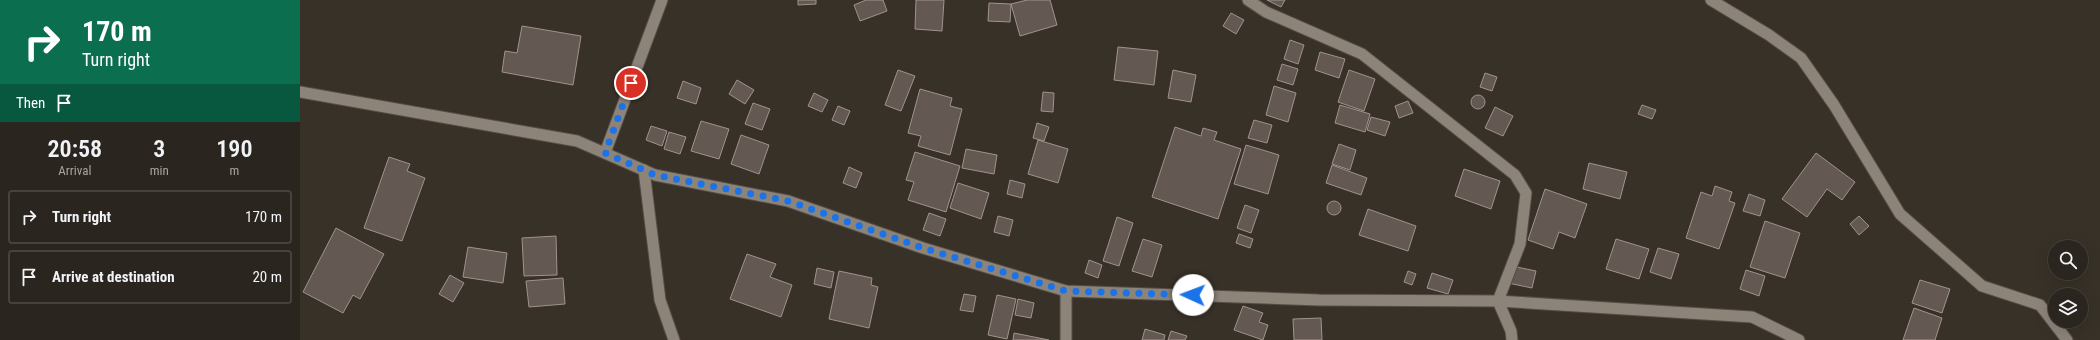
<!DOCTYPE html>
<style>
body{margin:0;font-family:"Roboto Condensed",sans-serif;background:#36312b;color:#f1f3f6;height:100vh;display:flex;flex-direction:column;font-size:15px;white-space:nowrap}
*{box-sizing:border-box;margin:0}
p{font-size:13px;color:#a5a5a4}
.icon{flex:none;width:22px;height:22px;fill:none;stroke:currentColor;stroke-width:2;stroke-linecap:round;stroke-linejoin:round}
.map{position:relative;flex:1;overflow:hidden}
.sheet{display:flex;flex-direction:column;background:#2a251e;width:300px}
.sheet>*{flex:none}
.hud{background:#0b6e4f;color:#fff;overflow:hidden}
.controls{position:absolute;left:1748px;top:240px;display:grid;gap:8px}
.controls a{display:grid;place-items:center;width:40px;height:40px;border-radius:50%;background:#2a251e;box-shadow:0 4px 16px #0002,0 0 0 1px #46423c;font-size:20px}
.pin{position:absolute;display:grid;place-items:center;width:34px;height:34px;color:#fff;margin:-17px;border:2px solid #fff;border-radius:50%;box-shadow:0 1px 4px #0007}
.me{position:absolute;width:44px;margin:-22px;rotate:272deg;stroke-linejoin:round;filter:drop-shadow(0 0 3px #0008)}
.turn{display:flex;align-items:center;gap:14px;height:84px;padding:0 16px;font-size:18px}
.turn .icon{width:52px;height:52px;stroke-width:2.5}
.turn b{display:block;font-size:28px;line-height:34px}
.then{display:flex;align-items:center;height:38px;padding:0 16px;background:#0003;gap:8px;font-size:15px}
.eta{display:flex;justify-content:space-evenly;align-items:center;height:68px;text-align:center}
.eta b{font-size:24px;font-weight:600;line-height:28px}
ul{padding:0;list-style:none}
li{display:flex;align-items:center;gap:12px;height:54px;margin:0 8px 6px;padding:0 8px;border:2px solid #46423c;border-radius:4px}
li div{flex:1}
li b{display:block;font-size:15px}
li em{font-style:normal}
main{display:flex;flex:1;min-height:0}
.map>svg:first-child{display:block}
</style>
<main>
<section class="sheet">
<div class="hud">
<div class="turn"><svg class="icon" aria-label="right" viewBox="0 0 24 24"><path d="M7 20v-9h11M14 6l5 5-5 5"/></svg><div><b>170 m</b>Turn right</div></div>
<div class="then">Then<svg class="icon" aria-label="arrive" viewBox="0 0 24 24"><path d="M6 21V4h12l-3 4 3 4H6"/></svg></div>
</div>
<div class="eta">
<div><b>20:58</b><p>Arrival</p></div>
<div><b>3</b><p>min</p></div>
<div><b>190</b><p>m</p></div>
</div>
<ul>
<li><svg class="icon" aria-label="right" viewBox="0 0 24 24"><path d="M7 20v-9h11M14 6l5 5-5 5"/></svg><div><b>Turn right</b></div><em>170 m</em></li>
<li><svg class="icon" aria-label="arrive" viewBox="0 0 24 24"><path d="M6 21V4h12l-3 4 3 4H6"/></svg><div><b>Arrive at destination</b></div><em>20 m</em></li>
</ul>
</section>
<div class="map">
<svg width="1800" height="340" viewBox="0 0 1800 340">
<rect width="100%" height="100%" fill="#383128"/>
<g fill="#645852" stroke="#a0938d">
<path d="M498,0H516V4L498,5Z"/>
<path d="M566,0H583L587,11L560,21L554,5Z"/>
<path d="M616,0H644L642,31L615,29Z"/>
<path d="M727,0H750L757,25L720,36L711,4Z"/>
<path d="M967,0H985L981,7Z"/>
<path d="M689,3L711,4L710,22L688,21Z"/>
<path d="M931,13L944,20L936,34L923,26Z"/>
<path d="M222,26L281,36L273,85L202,72L205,51L217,53Z"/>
<path d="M990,40L1004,45L998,64L984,59Z"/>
<path d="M818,47L858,51L854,85L814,80Z"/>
<path d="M1020,52L1045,59L1039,78L1015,70Z"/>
<path d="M982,64L998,69L993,85L977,80Z"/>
<path d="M598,70L615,76L601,111L585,105Z"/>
<path d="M873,70L896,75L891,102L868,98Z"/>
<path d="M1049,70L1075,79L1064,111L1038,102Z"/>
<path d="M1185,73L1197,77L1192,91L1180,87Z"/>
<path d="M437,80L454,90L445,104L429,94Z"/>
<path d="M383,81L401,88L396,104L377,98Z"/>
<path d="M974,86L996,93L988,122L966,115Z"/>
<path d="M620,89L652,98L650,106L662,109L650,155L618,146L621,136L608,133Z"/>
<path d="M743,92L754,93L753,112L741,111Z"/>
<path d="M514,93L528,100L522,112L508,106Z"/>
<circle cx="1178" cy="102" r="7"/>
<path d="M1108,101L1113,113L1099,118L1095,106Z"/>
<path d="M453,103L470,109L462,130L445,124Z"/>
<path d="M1040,105L1070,114L1065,132L1035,123Z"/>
<path d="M1342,105L1356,110L1352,119L1338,114Z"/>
<path d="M538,106L550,111L544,125L532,120Z"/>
<path d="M1195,107L1213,116L1203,136L1185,128Z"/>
<path d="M1071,117L1090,122L1085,136L1067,130Z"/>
<path d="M954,120L972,125L967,143L948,138Z"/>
<path d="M401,121L429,129L419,159L391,151Z"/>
<path d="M737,123L749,127L744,141L733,138Z"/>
<path d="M351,126L367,131L362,146L346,140Z"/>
<path d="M875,127L901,136L903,128L917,132L914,140L941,149L918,219L852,197Z"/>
<path d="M369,132L386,137L380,154L364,149Z"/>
<path d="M441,135L469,145L459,174L431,164Z"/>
<path d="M738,140L768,149L758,183L728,174Z"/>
<path d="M1039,144L1056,150L1050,170L1032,164Z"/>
<path d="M946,145L979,155L968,194L934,184Z"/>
<path d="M666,149L697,155L694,174L662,168Z"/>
<path d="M615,152L660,166L646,212L608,200L614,182L606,180Z"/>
<path d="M1516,153L1555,182L1542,200L1527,189L1507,217L1482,199Z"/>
<path d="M89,157L110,164L107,171L125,178L102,241L64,228Z"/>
<path d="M1289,163L1327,172L1320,199L1283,189Z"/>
<path d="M1032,165L1067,178L1061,195L1026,183Z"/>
<path d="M549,167L562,173L556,188L543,183Z"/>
<path d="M1164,169L1200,181L1191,209L1155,196Z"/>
<path d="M710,180L725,184L722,198L707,194Z"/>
<path d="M658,183L689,193L681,219L650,208Z"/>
<path d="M1415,186L1432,192L1429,201L1435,203L1419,249L1386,238L1401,192L1412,196Z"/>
<path d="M1245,189L1287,204L1275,238L1259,232L1253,249L1228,240Z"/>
<path d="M1449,194L1465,200L1460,216L1443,211Z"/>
<circle cx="1034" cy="208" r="7"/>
<path d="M945,205L959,210L951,233L937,228Z"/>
<path d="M1068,209L1116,226L1108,251L1059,235Z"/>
<path d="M629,213L646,219L640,236L623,230Z"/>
<path d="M698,216L713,220L709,236L694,232Z"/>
<path d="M1559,216L1569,226L1559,235L1550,224Z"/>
<path d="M817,217L833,223L819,266L803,261Z"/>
<path d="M1465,221L1500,233L1485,278L1450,267Z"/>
<path d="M36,228L84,254L60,299L53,295L43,313L3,292Z"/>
<path d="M939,234L953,239L950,248L936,243Z"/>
<path d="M256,236L257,275L224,276L222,238Z"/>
<path d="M843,239L862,245L852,277L832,271Z"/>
<path d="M1316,239L1349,249L1339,279L1306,269Z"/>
<path d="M168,247L207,253L203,283L163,277Z"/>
<path d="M1358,248L1379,254L1371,279L1350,272Z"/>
<path d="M447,254L476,264L470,277L492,285L481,317L430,299Z"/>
<path d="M789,260L802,265L798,278L785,273Z"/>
<path d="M1212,266L1236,271L1232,288L1208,283Z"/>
<path d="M517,268L534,272L531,288L514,284Z"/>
<path d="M1446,270L1465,276L1459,296L1440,289Z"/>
<path d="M539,271L572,278L571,285L578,287L569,328L529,319Z"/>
<path d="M1108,271L1116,274L1112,285L1104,282Z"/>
<path d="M1132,273L1153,280L1148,294L1127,288Z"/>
<path d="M150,275L164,283L153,302L139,294Z"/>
<path d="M263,278L265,304L229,307L226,281Z"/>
<path d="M1620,280L1650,289L1642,313L1612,303Z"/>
<path d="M664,294L676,296L673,312L660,310Z"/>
<path d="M697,295L716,299L707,339L688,335Z"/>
<path d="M718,299L734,303L731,318L715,315Z"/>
<path d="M943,306L963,313L959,322L968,325L963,340L934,330Z"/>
<path d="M1614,308L1642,318L1635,340H1603Z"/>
<path d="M1021,318L1022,340H994L993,319Z"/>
<path d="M845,329L865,335L864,340H842Z"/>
<path d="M871,331L887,336L885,340H868Z"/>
<path d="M714,333L749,340H713Z"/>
</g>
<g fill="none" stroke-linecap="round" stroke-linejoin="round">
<defs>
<g id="minor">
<path d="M948,0L966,12L1062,54L1215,175L1226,193L1220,244L1198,301L1211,331L1212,340"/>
<path d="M1411,0L1469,35L1501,58L1534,105L1600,214L1682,286L1740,305L1767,340"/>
<path d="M0,92L277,141L355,175L488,201L623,248L766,291L1019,300L1198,301L1452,317L1499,340"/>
<path d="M305,153L362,0"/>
<path d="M344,170L360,300L374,340"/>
<path d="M766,340V291"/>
</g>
</defs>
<use href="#minor" stroke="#544d46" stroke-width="13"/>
<use href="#minor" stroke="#8c8379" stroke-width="11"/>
</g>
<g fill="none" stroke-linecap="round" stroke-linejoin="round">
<path stroke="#1a73e8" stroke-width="7" stroke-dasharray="0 12.6" d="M331,83L305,153L355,175L488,201L623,248L766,291L893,295"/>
</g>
</svg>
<div class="controls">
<a><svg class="icon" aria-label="search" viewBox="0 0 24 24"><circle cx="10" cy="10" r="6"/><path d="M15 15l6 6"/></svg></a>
<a><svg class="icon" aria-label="layers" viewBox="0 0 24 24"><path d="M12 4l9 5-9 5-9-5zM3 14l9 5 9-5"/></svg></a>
</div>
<div class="pin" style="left:331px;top:83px;background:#d93025"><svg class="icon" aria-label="arrive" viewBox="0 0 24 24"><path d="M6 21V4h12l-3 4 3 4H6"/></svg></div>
<svg class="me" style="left:893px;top:295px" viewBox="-20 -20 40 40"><circle r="19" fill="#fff"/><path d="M0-13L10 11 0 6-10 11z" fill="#1a73e8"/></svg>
</div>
</main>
